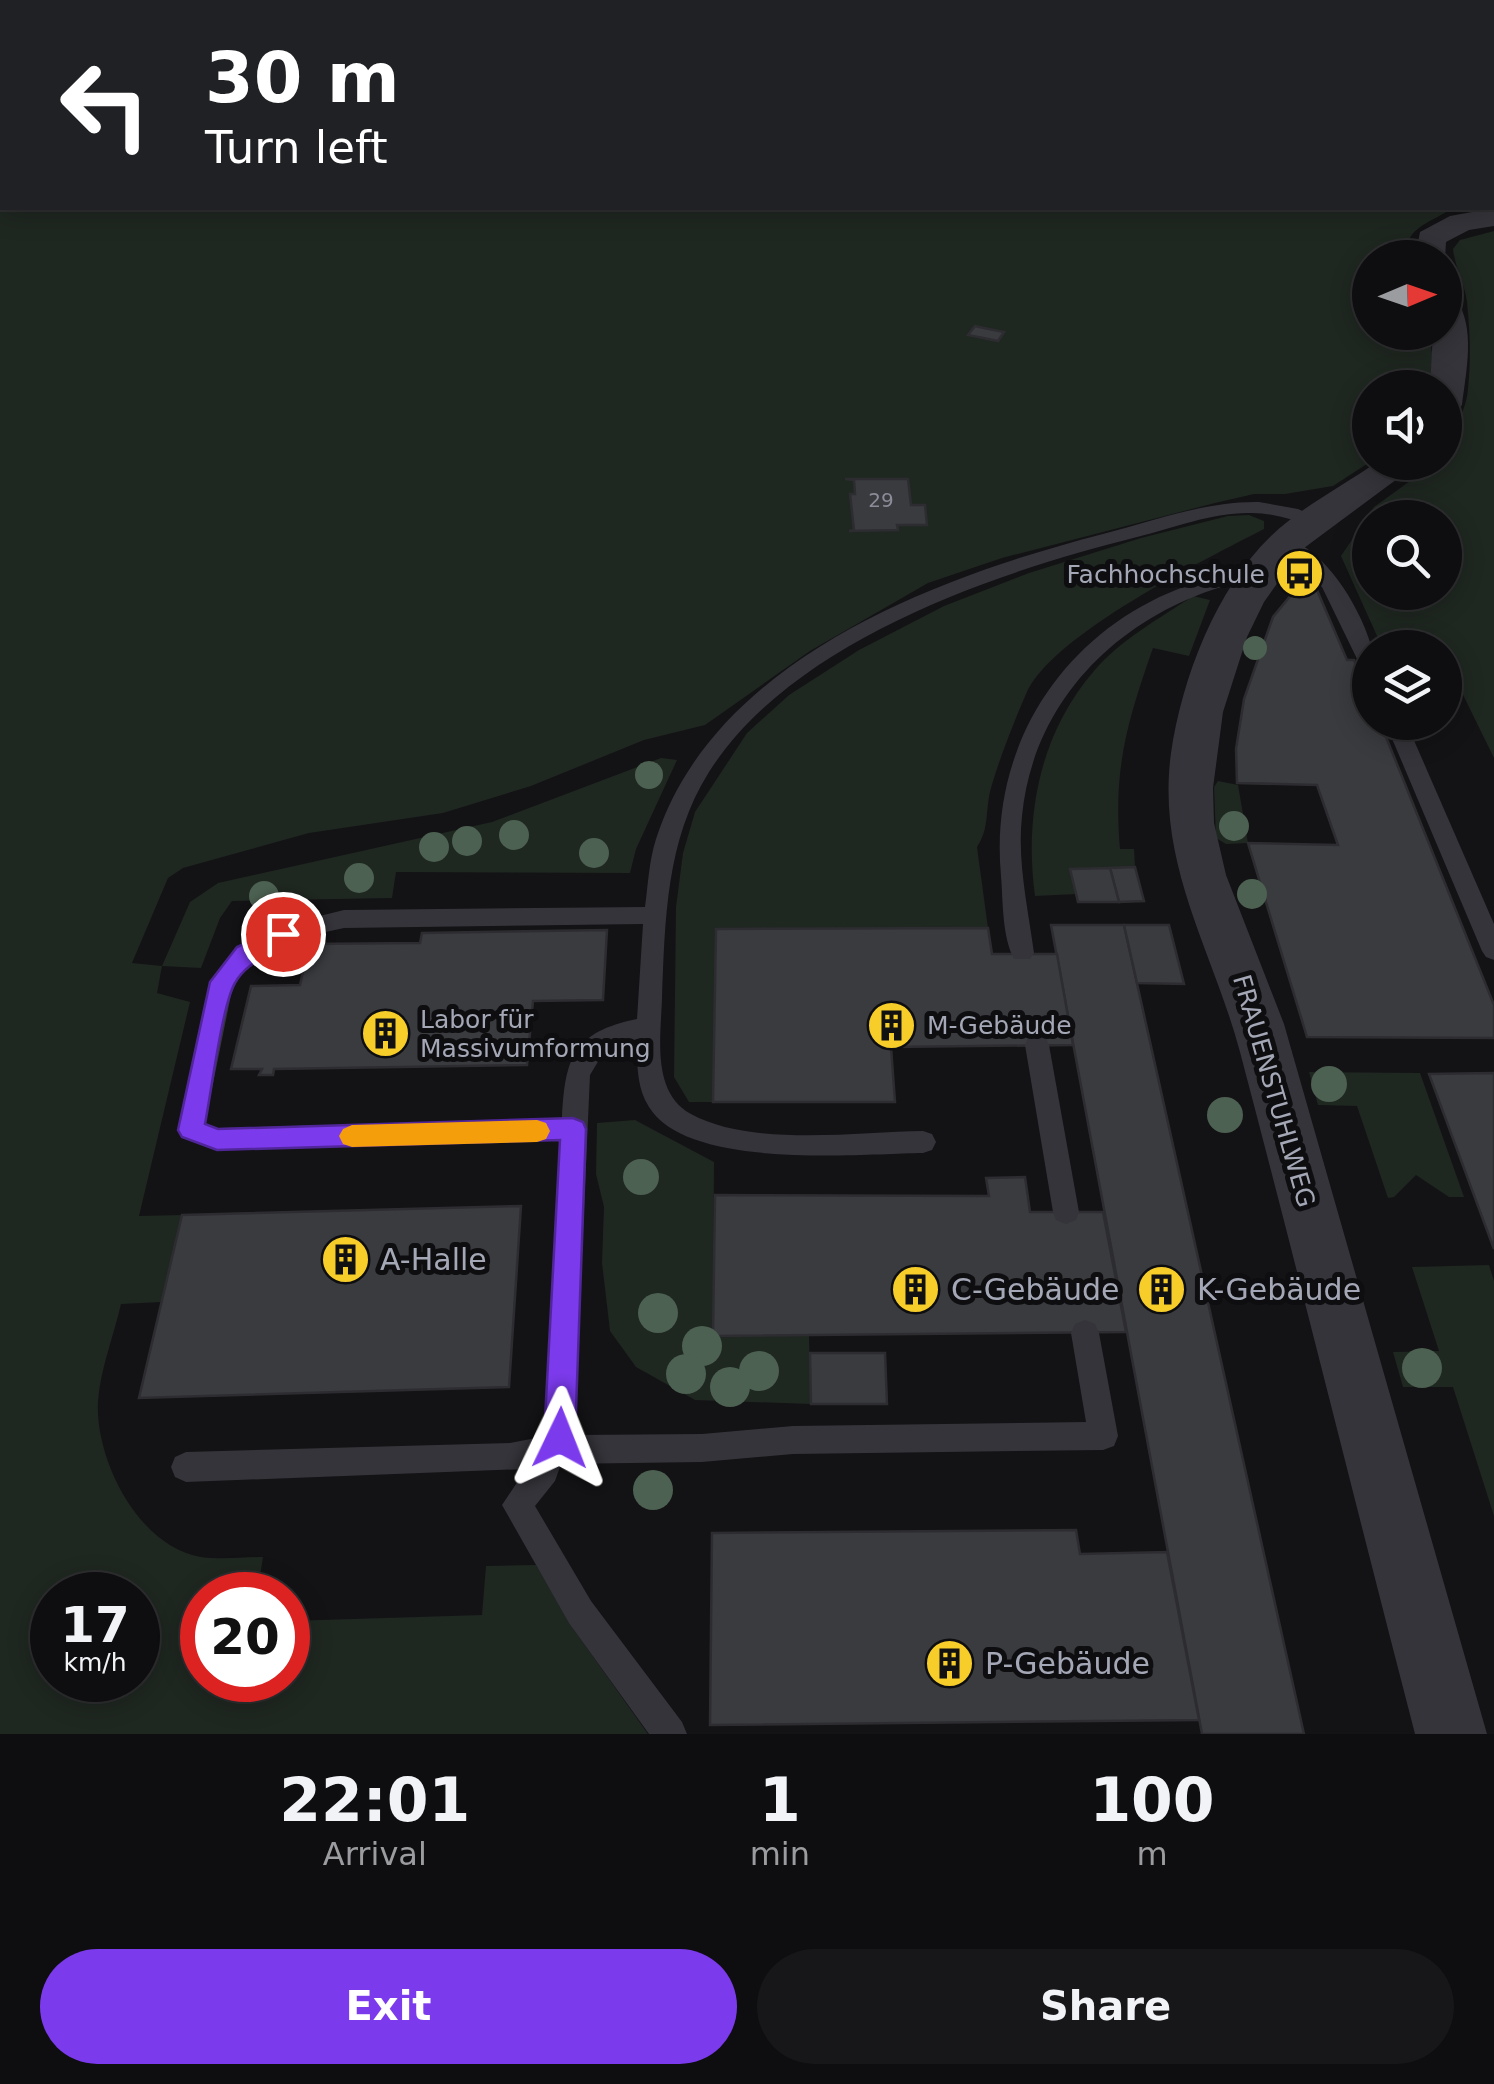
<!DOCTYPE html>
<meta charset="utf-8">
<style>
body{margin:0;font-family:"DejaVu Sans",sans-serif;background:#171719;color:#f1f3f6;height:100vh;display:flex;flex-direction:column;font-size:38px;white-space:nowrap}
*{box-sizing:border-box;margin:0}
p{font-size:32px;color:#9b9c9f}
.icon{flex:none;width:55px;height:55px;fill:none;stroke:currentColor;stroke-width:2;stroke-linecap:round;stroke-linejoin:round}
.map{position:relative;height:1734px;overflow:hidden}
.drawer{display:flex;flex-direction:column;background:#0e0e10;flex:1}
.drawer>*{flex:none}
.guide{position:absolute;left:0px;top:0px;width:1495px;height:210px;box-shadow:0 5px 25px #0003,0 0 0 2px #2e2e30;background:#202124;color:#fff;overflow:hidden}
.needle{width:65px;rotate:88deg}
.buttons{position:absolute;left:1352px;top:240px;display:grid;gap:20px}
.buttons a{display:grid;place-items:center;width:110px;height:110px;border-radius:50%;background:#0e0e10;box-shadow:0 5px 25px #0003,0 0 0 2px #2e2e30;font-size:50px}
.speed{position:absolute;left:30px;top:1572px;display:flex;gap:20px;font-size:50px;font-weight:700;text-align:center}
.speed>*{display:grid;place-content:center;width:130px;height:130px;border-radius:50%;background:#0e0e10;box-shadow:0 5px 25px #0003,0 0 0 2px #2e2e30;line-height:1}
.speed small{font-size:25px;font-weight:400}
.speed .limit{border:15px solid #d22;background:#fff;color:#111}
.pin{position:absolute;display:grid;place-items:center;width:85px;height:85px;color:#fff;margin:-42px;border:5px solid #fff;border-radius:50%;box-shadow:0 2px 10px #0007}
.me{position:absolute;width:110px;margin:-55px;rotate:2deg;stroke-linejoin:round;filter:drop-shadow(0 0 8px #0008)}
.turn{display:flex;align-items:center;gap:35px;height:210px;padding:0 40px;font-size:45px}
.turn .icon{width:130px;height:130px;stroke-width:2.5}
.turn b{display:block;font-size:70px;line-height:85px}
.eta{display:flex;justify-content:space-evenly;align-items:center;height:170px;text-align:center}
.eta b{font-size:60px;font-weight:800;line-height:70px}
.action{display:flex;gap:20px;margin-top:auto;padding:20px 40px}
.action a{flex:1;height:115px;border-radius:60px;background:#7c3aed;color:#fff;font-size:40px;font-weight:800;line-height:115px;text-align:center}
.action a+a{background:#171719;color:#f1f3f6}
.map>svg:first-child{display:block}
</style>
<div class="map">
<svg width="1494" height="1734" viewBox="0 0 1494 1734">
<rect width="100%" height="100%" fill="#131315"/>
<g fill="#1f2721" fill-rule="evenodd">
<path d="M0,0H1494V205L1492,2H2V208H1452C1432,223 1406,225 1405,257L1370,258V332L1429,333L1434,366L1429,387L1370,388V462L1333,486L1285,494H1254L1215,503L1002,558L928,583L810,651L705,725L644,740L531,786L443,813L309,833L183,868L168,878L132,963L162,966L190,902L218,883L492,822L661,758L677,760L636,849L630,873L396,872L392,898L232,901L220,918L201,968L162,966L157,993L190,1002L139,1216L182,1215L162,1302L121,1304C114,1335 100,1370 98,1402C95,1460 139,1547 201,1557C221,1560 243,1557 263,1557L257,1595H202V1680H288V1621L482,1615L486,1566L536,1565L575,1631L648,1734H0ZM52,1595H138V1680H52Z"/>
<path d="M1494,231V758L1445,658V648L1382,647L1341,556L1374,507L1435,463L1445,462C1445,440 1466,416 1468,389C1471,360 1470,331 1467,302C1465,284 1455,268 1453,249L1460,240ZM1370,518H1445V592H1370Z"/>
<path d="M1249,515L1264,521V529C1206,559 1051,635 1026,694C1013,724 1000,757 991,788C985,809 990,828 977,847L988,928L717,929L713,1102H689L674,1077L676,907L683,853L695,812L747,733L789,695L859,650L944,606L1029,573L1141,538L1228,516Z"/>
<path d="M1193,596L1210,600L1189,656L1153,648C1127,722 1113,769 1120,849H1134L1135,867L1071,869L1077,894L1035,896C1024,816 1040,733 1094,671C1120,640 1160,618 1193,596Z"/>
<path d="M1218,781L1238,785L1248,843L1226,844L1216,838L1214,787Z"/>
<path d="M1309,1072L1420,1073L1464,1197H1449L1416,1175L1394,1197L1388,1198L1357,1106L1318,1105Z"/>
<path d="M635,1120L714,1162L713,1336H809L811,1404L695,1400L636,1367L610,1331L602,1263L604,1207L596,1174L597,1123Z"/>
<path d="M1489,1265L1494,1281V1516L1453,1387H1403L1393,1352L1439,1351L1412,1267Z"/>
</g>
<g fill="#3a3b3f" stroke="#2d2d31" stroke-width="2.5">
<path d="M975,326L984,328L1004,332L998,341L968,335Z"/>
<path d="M845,479H908L911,505H925L927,525H897L898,530L849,531L854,530L850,494H855L854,480Z"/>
<path d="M1306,577L1314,583L1347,660H1354L1370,696V722H1380L1494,1005V1038L1307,1037L1248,843L1338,845L1317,785L1237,783L1236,749L1244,699L1273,617Z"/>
<path d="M1135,867L1144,901L1119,902L1110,868Z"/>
<path d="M1110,868L1119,902H1078L1070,869Z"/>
<path d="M1051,925H1124L1304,1734H1202Z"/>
<path d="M1124,925H1169L1184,984L1137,983Z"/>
<path d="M988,928L992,954H1057L1073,1045L891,1047L895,1102H713L716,929Z"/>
<path d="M607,930L603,1000L533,1001L527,1065L274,1069L273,1075H259L262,1069H231L251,986L300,985L309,944L420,943L422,933Z"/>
<path d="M1494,1073V1249L1429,1074Z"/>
<path d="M1025,1177L1030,1212H1103L1126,1332L713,1336L715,1195L989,1196L986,1178Z"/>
<path d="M521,1206L509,1387L139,1398L182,1215Z"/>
<path d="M810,1353H885L887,1404H811Z"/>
<path d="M1076,1530L1080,1554L1167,1552L1199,1720L710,1725L712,1533Z"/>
</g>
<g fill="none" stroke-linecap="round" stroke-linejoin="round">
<g fill="#34343a" fill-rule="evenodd">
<path d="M1259,502L1298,509L1323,520L1314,525C1291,520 1271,512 1248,513C1211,513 1173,528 1137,537C994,573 792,641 709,772C666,840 665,920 662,998C661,1036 651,1092 691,1114C751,1147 856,1132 923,1131L932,1134L936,1142L932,1150L923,1153C857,1154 688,1170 649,1107C636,1087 637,1061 637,1039L605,1050L590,1075L574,1435L702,1434L793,1426L1086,1422L1071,1333L1075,1324L1085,1320L1095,1324L1099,1333L1118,1436L1114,1446L1103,1450L793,1454L702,1462L561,1464L555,1481L535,1506L591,1601L682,1722L687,1734H649L569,1623L502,1505L526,1469L186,1482L175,1477L171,1467L175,1457L186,1452L510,1443L541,1437L544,1433L561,1140L217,1150L182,1137L178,1129L210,982L237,948L275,927L344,910L645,907C648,884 649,861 656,839C714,659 937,577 1103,534C1153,521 1206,501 1259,502ZM643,924L637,1019C573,1032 565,1058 562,1119L218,1128L205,1123L233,985L253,960L289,940L344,928Z"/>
<path d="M1286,538C1325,550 1358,604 1370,642C1371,647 1370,662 1370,671L1360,665L1322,587L1277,543Z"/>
<path d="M1260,569L1269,575L1267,579C1252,582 1236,583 1221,587C1115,620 1033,703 1022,816C1017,861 1028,908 1034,953L1030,959H1014C1002,937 1003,901 1001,876C986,716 1101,586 1260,569Z"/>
<path d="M1385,722H1406L1494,924V960L1486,957L1482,951Z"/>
<path d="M1037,1035L1046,1038L1049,1045L1079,1212L1076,1220L1066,1224L1056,1220L1053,1212L1025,1045L1028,1038Z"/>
</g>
<g fill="#34343a" fill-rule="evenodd">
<path d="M1494,208V226L1469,230L1446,242L1445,259L1415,258L1420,232L1450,216Z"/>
<path d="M1445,296L1456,299C1476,328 1466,372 1462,405L1457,412L1445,415V388H1430L1433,332H1445Z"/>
<path d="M1377,462H1420L1300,551L1264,602L1247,637L1223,712L1213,788L1214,823L1226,875L1284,1024L1487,1734H1415C1356,1507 1300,1279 1240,1052C1212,948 1156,864 1171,753C1182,678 1216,589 1271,536C1301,507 1343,486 1377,462Z"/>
</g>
</g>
<g fill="#4c6151">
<circle cx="1255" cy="648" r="12"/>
<circle cx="649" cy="775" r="14"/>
<circle cx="1234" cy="826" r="15"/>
<circle cx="514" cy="835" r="15"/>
<circle cx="467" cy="841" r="15"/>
<circle cx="434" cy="847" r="15"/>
<circle cx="594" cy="853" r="15"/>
<circle cx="359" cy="878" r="15"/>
<circle cx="1252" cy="894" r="15"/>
<circle cx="264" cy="896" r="15"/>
<circle cx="1329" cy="1084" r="18"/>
<circle cx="1225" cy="1115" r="18"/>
<circle cx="641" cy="1177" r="18"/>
<circle cx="658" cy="1313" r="20"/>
<circle cx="702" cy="1346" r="20"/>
<circle cx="1422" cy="1368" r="20"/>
<circle cx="759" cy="1371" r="20"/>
<circle cx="686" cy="1374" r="20"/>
<circle cx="730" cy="1387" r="20"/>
<circle cx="653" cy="1490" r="20"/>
</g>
<path fill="#7c3aed" stroke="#51269a" stroke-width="2.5" d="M283,925L295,934C281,954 249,957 235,983C222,1005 211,1094 205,1124L218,1129L573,1118L583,1122L586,1129L575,1438L570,1448L560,1452L549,1448L544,1438L560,1140L217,1150L182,1137L178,1130L210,982L237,947Z"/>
<path fill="#f59e0b" d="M537,1120L546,1123L550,1131L546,1139L537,1142L352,1147L343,1144L339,1136L343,1129L352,1125Z"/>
<defs>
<symbol id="bus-disc" viewBox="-11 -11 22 22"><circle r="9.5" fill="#f6cd29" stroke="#0e0e10"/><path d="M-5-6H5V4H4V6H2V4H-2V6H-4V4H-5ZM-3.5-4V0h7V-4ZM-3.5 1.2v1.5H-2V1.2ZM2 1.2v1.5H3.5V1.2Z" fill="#111"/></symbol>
<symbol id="building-disc" viewBox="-11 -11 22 22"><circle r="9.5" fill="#f6cd29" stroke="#0e0e10"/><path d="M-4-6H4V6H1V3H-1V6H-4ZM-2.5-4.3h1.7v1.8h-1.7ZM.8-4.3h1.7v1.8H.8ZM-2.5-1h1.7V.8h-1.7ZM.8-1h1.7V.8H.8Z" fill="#111"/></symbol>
</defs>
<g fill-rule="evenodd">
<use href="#bus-disc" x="1272" y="546" width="55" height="55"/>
<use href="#building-disc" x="864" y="998" width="55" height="55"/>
<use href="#building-disc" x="358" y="1006" width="55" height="55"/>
<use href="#building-disc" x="318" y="1232" width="55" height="55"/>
<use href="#building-disc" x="888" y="1262" width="55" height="55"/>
<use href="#building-disc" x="1134" y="1262" width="55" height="55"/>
<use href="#building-disc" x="922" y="1636" width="55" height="55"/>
</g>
<g text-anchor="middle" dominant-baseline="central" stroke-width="10" stroke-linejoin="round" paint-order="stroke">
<g font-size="20" fill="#8a8c98">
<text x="881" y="500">29</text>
</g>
<g font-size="25" fill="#a4a7b5" stroke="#0e0e10" text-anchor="start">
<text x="1265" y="574" text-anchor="end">Fachhochschule</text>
<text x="420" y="1019">Labor für<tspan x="420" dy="29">Massivumformung</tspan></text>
<text x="927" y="1025">M-Gebäude</text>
</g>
<g font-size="25" fill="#a4a7b5" stroke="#0e0e10">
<text transform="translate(1274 1091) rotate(74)">FRAUENSTUHLWEG</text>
</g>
<g font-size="30" fill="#a4a7b5" stroke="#0e0e10" text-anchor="start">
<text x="380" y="1259">A-Halle</text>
<text x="951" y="1289">C-Gebäude</text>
<text x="1197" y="1289">K-Gebäude</text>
<text x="985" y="1663">P-Gebäude</text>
</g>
</g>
</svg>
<div class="buttons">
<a><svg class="needle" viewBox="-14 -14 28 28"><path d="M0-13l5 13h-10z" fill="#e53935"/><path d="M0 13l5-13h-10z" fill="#9b9c9f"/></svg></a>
<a><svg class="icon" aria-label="sound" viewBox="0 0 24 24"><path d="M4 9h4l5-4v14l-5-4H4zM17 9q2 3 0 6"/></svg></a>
<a><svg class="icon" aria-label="search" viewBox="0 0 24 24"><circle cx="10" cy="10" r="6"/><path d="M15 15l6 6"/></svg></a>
<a><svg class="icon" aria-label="layers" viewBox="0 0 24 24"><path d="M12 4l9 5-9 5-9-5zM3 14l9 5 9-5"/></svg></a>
</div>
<div class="speed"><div>17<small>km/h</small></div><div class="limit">20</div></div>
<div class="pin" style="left:283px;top:934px;background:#d93025"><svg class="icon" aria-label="arrive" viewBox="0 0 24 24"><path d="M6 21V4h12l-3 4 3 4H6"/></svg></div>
<svg class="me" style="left:560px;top:1438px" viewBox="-20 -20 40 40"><path d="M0-17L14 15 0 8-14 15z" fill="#7c3aed" stroke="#fff" stroke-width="4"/></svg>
<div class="guide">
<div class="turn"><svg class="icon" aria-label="left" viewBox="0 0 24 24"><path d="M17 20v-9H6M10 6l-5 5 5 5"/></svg><div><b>30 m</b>Turn left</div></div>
</div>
</div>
<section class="drawer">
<div class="eta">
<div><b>22:01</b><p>Arrival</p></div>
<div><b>1</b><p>min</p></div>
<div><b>100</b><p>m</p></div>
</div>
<div class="action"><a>Exit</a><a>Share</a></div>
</section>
